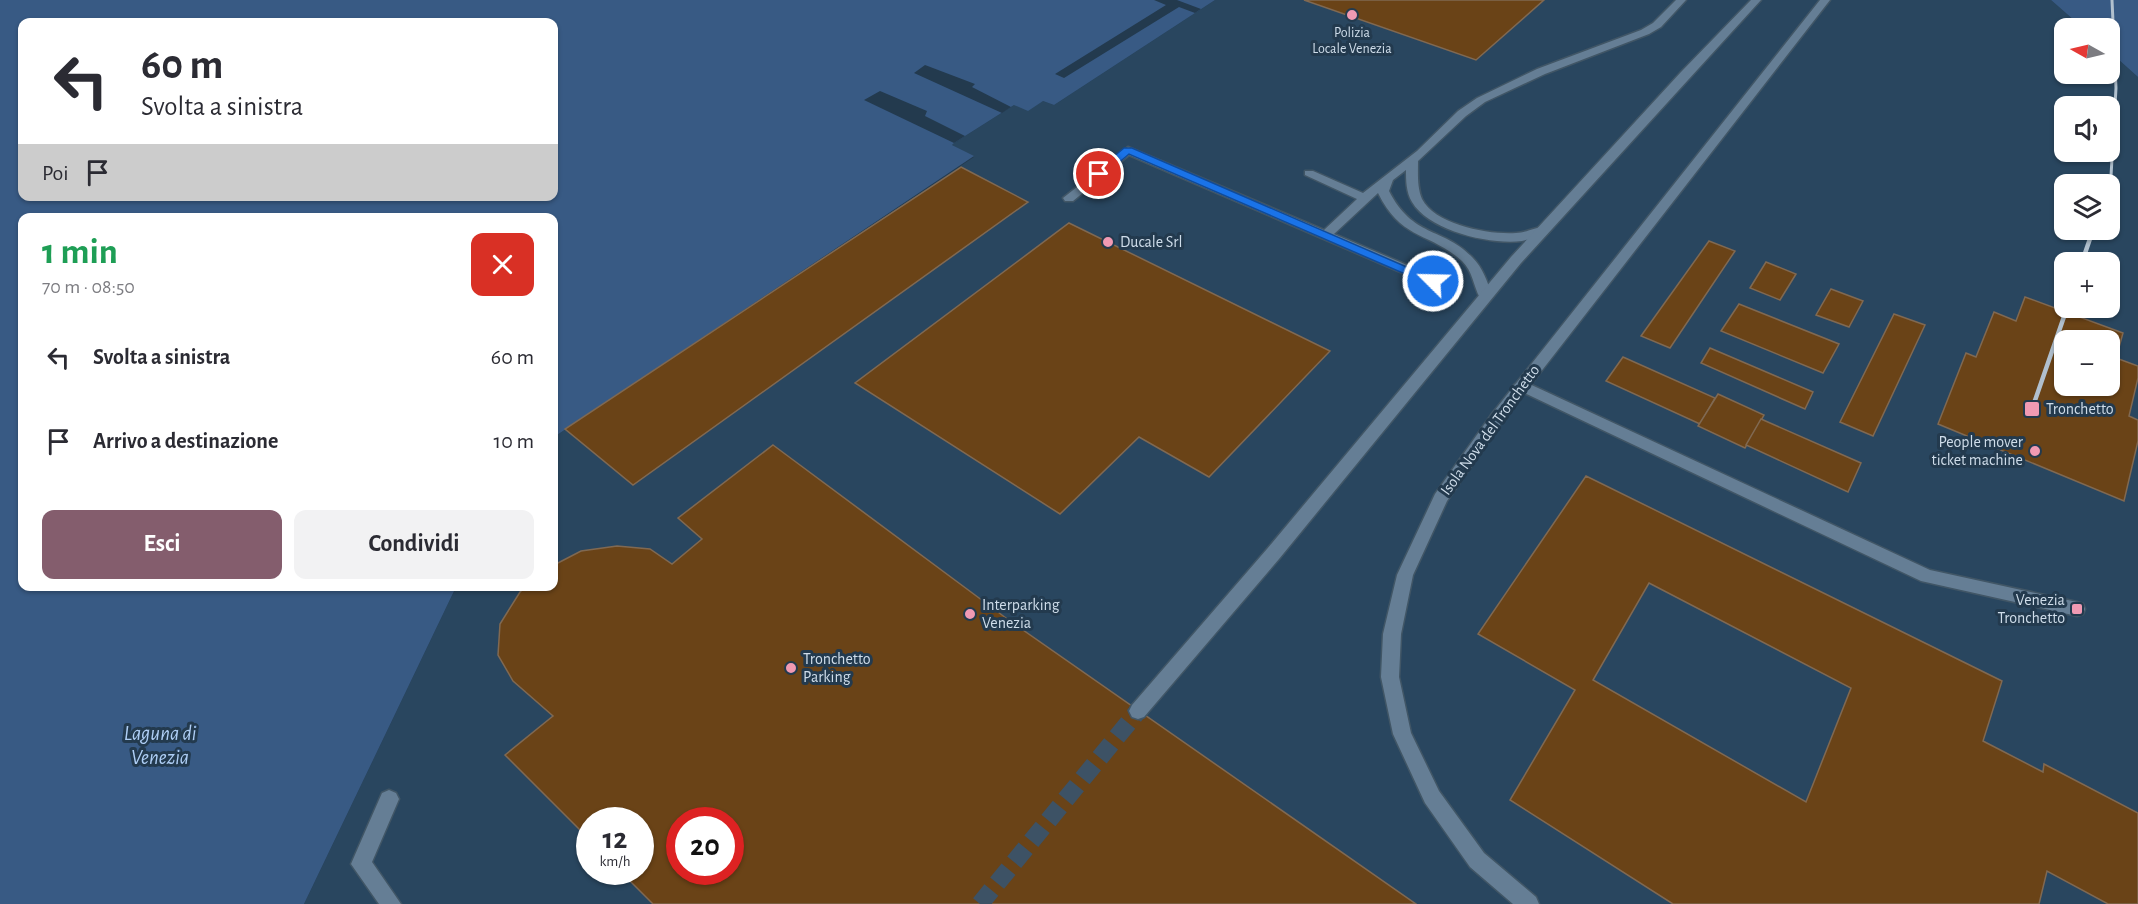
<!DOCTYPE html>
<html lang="it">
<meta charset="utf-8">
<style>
body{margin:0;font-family:"Alegreya Sans",sans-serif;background:#f2f2f3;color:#2b2b33;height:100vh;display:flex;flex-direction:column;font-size:22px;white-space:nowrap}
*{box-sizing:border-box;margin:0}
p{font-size:20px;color:#7c7c81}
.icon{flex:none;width:33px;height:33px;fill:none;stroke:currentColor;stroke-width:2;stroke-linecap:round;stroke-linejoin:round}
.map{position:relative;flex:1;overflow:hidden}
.side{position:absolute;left:18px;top:213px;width:540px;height:378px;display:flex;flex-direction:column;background:#fff;border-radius:12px;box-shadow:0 2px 4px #0004}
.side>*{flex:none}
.banner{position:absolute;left:18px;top:18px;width:540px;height:183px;border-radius:12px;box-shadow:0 2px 4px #0004;background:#fff;color:#2b2b33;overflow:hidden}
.needle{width:39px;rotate:278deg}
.fabs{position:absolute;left:2054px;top:18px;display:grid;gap:12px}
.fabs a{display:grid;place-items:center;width:66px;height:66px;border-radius:12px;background:#fff;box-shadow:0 2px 4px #0004;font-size:30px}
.speed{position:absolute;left:576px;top:807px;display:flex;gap:12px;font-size:30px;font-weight:700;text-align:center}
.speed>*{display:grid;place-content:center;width:78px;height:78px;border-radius:50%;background:#fff;box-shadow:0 2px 4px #0004;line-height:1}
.speed small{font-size:15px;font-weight:400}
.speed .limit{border:9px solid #d22;background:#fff;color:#111}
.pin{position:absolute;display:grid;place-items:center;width:51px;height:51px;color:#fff;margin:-26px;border:3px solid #fff;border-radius:50%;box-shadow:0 2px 6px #0007}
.me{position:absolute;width:66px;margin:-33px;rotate:293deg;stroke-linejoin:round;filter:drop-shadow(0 0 4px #0008)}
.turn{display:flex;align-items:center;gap:21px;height:126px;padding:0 24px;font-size:27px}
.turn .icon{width:78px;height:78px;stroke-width:2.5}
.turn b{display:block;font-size:42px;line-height:51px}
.then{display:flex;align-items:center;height:57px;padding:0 24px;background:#0003;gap:12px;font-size:22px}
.round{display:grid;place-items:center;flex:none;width:63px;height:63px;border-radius:12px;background:#f2f2f3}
.head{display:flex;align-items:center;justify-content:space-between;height:102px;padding:0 24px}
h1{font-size:36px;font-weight:600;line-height:45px;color:#1e9e55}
.cta{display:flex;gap:12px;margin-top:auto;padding:12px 24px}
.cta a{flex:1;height:69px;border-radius:12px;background:#845d6d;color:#fff;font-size:24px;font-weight:600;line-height:69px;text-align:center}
.cta a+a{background:#f2f2f3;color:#2b2b33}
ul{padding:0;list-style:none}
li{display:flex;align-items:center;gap:18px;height:84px;padding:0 24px}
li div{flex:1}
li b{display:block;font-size:22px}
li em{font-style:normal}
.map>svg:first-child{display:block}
</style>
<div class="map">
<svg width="2138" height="904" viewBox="0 0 2138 904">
<rect width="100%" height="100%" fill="#233a4e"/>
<path fill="#29465f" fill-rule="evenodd" d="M1215,0H2051L2083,28H2064V74H2109V51L2138,77V904H304L456,587L554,586V437L974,157L952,145L954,143L1014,105L1043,101L1054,105ZM2064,106H2109V152H2064ZM2064,184H2109V230H2064ZM2064,262H2109V308H2064ZM2064,340H2109V386H2064ZM590,820H640V872H590ZM680,820H730V872H680Z"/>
<g fill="#385a84" fill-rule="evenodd">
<path d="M0,0H1215L1054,105L1043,101L1028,111L1014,105L954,143L952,145L974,156L554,437V218H22V586L456,587L304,904H0ZM22,22H554V196H22Z"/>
<path d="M2051,0H2138V77L2109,51V28H2083Z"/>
</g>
<g fill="#233a4e">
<path d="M1154,0H1177L1201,9L1195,13L1179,7L1064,78L1055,74L1166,5Z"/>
<path d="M925,65L975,84L972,87L1011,107L1002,113L914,73Z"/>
<path d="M880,91L927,111L925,116L965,136L954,143L864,100Z"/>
</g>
<g fill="#6a4317" stroke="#806952" stroke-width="1.5" fill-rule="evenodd">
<path d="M1304,0H1544L1476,60Z"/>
<path d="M961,167L1028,202L633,485L565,429Z"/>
<path d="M1069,223L1330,351L1209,477L1139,437L1060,514L855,383Z"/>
<path d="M1709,241L1735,251L1670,348L1641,336Z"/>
<path d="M1766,262L1796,274L1780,300L1750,288Z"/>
<path d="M1831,289L1863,301L1849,327L1816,315Z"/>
<path d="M2025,297L2123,333L2116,358L2138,366V378L2129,416L2138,420V441L2124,501L1938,424L1966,353L1976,357L1994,312L2016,321ZM2064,340H2109V386H2064Z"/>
<path d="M1739,304L1839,344L1823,373L1721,331Z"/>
<path d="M1894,314L1925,325L1873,436L1840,422Z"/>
<path d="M1710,348L1813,392L1805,409L1701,363Z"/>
<path d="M1623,357L1715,398L1700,424L1606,381Z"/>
<path d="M1718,394L1764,415L1745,448L1698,426Z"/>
<path d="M1761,419L1861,463L1848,492L1746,445Z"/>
<path d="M773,445L1010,621L1416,904H653L621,872H640V820H590V840L505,755L553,716L513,681L498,655L500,624L520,592L526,586H554V565L581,551L617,546L650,549L672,564L702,539L678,518ZM680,820H730V872H680Z"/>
<path d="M1586,476L2002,681L1983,741L2043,772L2044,764L2138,813V904H2108L2047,871L2039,904H1673L1510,800L1575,690L1478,634ZM1649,583L1851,688L1806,802L1593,680Z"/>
</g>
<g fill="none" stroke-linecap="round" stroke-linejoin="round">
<path stroke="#3d5265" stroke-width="18" stroke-dasharray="18 9" stroke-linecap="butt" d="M980,904L1138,711"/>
<defs>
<g id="lane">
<path d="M1676,0H1686L1661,27L1649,34L1545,74L1485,102L1466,116L1418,161C1418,173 1417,187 1422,199C1435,225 1490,235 1516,233C1527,233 1538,225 1548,227V233C1539,235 1531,239 1522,241C1490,245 1429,231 1412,202C1406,192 1406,180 1406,170L1393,180L1389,191C1413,238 1443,227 1472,257C1483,268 1487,281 1492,295L1490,298H1480C1473,285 1473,272 1462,261C1428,231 1402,241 1378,193L1334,234L1459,287L1461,290L1459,293H1449L1129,155L1073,201H1065L1063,198L1128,147L1324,230L1357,199L1305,175V171H1313L1363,193L1417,151L1458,111L1477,98L1537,69L1641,30L1653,23Z"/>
<path d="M1521,380L1930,570L2077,602L2083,604L2085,609L2083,614L2077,616L1921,581L1516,389L1514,385Z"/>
<path d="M389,790L396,793L399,799L372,862L401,904H379L351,864L382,793Z"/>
</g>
<g id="street">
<path d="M1751,0H1761L1521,263L1279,559L1144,717L1138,719L1132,717L1129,711L1132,705L1267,549L1511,257L1681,72Z"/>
<path d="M1820,0H1830L1501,423L1447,501L1413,575L1401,634L1399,677L1411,733L1439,791L1484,853L1536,897L1539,904H1513L1470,867L1425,803L1393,734L1381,677L1383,634L1397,575L1435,494L1491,415Z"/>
</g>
</defs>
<use href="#lane" stroke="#415666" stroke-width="3"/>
<use href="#street" stroke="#415666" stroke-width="3"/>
<use href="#lane" fill="#657e95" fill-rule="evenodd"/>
<use href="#street" fill="#657e95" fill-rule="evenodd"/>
<path stroke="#b1c0ce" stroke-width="3" d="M2108,184L2111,176L2116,88L2112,0"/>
<g stroke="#b1c0ce" stroke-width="4.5">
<path d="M2082,262L2093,230"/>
<path d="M2032,409L2067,308"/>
</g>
</g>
<path fill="#1a73e8" stroke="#114b97" stroke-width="1.5" d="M1124,148H1132L1439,281L1433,285L1428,284L1129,154L1103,176H1095V172Z"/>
<g fill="#f19ab3" stroke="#233a4e" stroke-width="2">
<circle cx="1352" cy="15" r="6"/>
<circle cx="1108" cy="242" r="6"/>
<rect x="2024" y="401" width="16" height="16" rx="3"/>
<circle cx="2035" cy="451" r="6"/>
<rect x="2071" y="603" width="12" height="12" rx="3"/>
<circle cx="970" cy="614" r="6"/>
<circle cx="791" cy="668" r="6"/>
</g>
<g text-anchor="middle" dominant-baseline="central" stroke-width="6" stroke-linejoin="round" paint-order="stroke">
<g font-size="14" fill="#cfddea" stroke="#233a4e">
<text x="1352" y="33">Polizia<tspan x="1352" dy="16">Locale Venezia</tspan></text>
</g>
<g font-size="16" fill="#cfddea" stroke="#233a4e" text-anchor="start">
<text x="1120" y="242">Ducale Srl</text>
<text x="2046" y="409">Tronchetto</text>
<text x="2023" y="442" text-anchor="end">People mover<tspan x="2023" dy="18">ticket machine</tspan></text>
<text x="2065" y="600" text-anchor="end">Venezia<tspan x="2065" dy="18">Tronchetto</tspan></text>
<text x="982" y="605">Interparking<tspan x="982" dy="18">Venezia</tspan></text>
<text x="803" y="659">Tronchetto<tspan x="803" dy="18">Parking</tspan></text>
</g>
<g font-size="16" fill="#cfddea" stroke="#233a4e">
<text transform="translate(1490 430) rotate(-54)">Isola Nova del Tronchetto</text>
</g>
<g font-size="21" font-style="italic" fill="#aecef5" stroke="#233a4e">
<text x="160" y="733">Laguna di<tspan x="160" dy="24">Venezia</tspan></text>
</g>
</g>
</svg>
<div class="fabs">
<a><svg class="needle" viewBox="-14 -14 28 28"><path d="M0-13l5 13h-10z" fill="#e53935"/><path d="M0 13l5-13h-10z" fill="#7c7c81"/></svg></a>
<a><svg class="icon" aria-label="sound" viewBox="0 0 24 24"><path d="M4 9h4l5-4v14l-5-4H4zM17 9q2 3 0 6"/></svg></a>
<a><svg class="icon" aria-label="layers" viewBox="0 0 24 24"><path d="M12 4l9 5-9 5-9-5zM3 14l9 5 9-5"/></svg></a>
<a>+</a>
<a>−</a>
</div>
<div class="speed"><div>12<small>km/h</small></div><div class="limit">20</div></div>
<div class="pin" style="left:1099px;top:174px;background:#d93025"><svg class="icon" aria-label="arrive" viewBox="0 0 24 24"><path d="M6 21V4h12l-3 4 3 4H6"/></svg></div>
<svg class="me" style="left:1433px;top:281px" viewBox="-20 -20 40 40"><circle r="17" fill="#1a73e8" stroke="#fff" stroke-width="3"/><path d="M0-11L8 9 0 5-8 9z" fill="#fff"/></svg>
<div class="banner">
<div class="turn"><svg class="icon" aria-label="left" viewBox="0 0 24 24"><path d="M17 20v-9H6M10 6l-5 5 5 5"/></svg><div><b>60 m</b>Svolta a sinistra</div></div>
<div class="then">Poi<svg class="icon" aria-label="arrive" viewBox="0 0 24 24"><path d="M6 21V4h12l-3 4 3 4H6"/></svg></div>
</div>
<section class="side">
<div class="head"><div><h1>1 min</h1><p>70 m · 08:50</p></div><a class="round" style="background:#d93025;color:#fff"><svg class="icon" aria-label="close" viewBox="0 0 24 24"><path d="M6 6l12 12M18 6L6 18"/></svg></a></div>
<ul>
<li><svg class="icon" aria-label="left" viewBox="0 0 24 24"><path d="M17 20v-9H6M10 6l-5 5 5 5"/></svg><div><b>Svolta a sinistra</b></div><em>60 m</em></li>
<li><svg class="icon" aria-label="arrive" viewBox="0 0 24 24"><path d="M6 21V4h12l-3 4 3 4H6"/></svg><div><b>Arrivo a destinazione</b></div><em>10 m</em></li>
</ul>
<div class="cta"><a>Esci</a><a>Condividi</a></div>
</section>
</div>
